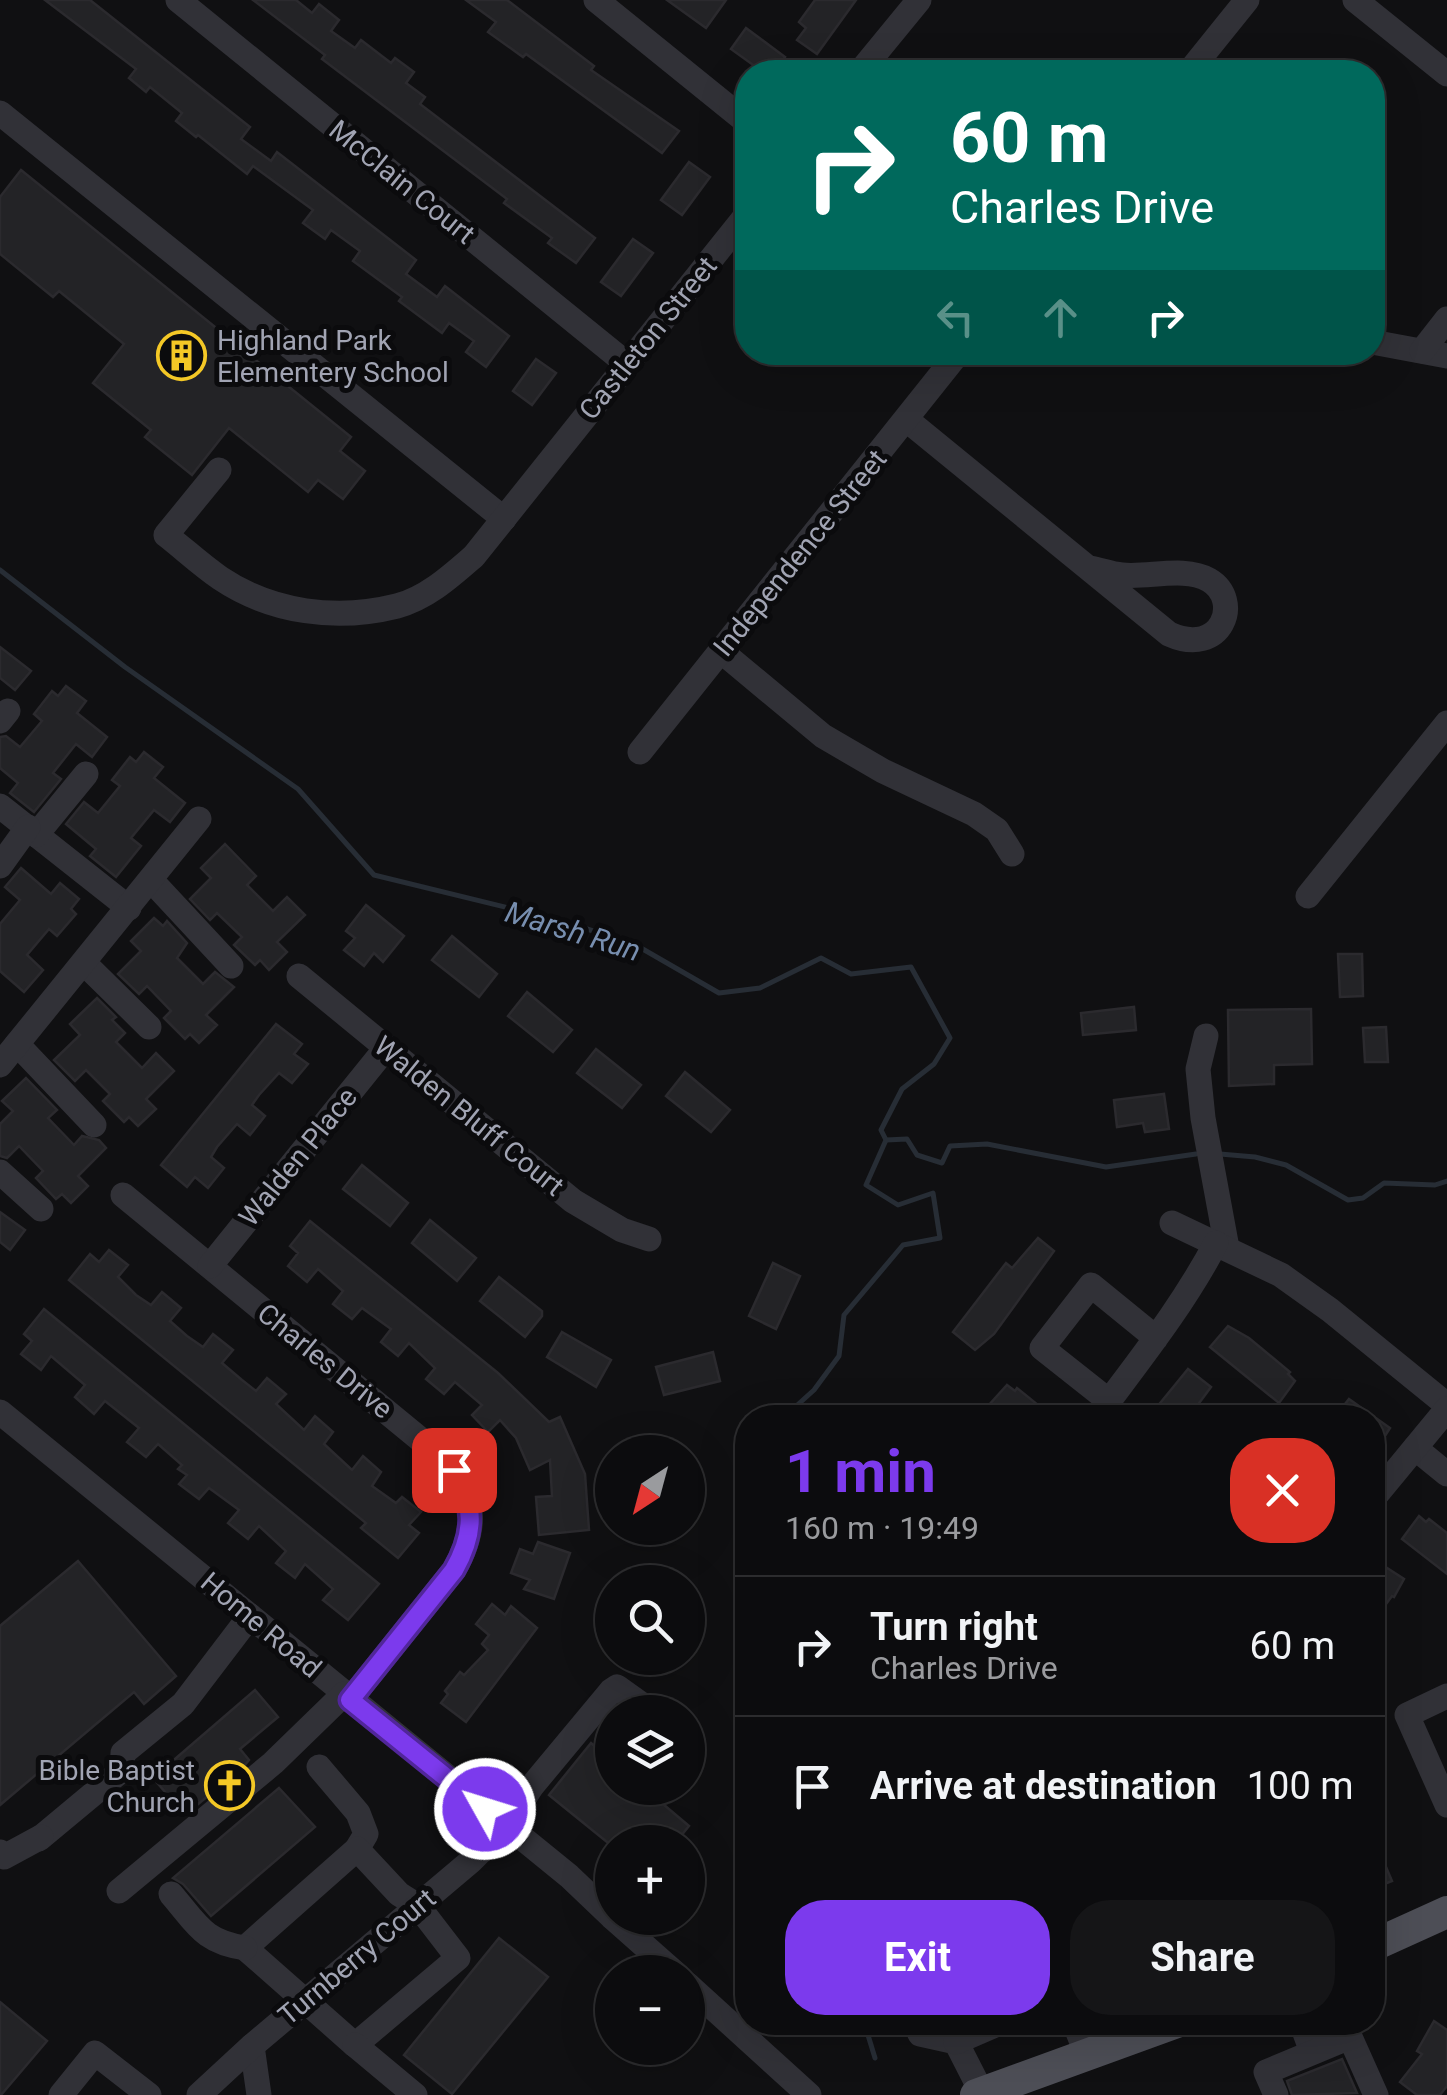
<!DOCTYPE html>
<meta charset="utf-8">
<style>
body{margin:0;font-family:Roboto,sans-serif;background:#151517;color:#f1f3f6;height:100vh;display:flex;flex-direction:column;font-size:38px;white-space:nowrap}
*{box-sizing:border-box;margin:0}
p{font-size:32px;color:#9a9b9e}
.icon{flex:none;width:55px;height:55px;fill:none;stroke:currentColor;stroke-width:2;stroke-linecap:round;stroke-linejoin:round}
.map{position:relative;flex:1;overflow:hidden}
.details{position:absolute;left:735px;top:1405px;width:650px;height:630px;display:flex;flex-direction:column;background:#0c0c0e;border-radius:40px;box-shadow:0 10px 40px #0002,0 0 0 2px #2c2c2e}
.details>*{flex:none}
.banner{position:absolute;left:735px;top:60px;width:650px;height:305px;border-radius:40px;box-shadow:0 10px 40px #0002,0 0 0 2px #2c2c2e;background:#00695c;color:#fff;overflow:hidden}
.needle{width:65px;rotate:216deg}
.tools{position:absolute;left:595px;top:1435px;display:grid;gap:20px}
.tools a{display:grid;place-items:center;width:110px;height:110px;border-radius:50%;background:#0c0c0e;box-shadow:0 10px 40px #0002,0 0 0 2px #2c2c2e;font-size:50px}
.pin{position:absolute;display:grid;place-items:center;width:85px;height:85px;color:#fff;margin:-42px;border-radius:20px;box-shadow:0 5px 15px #0006}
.me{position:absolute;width:110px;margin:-55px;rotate:309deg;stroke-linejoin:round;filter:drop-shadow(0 0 8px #0008)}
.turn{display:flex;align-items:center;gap:35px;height:210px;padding:0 50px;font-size:45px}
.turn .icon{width:130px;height:130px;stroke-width:2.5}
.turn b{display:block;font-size:70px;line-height:85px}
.lanes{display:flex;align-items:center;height:95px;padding:0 50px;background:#0003;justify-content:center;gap:50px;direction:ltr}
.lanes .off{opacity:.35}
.round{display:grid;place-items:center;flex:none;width:105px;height:105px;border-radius:40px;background:#151517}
.head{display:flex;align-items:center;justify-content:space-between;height:170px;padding:0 50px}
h1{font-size:60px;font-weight:700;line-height:75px;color:#7c3aed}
.action{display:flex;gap:20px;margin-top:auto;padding:20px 50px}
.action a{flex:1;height:115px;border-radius:40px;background:#7c3aed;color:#fff;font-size:40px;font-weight:700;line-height:115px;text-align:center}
.action a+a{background:#151517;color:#f1f3f6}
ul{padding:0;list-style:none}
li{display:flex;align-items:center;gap:30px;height:140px;padding:0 50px;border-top:2px solid #2c2c2e}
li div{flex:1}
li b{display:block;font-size:38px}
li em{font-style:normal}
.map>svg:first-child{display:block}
</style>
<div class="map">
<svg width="1447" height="2095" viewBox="0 0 1447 2095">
<rect width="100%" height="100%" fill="#101012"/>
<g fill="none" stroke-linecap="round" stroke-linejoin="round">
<g stroke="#272d35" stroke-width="5">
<path d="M0,570L125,667L298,789L374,875L562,921L634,944L719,993L760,988L821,958L851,974L911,967L950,1038L934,1064L902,1089L881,1130L886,1140L866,1185L898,1205L933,1193L940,1238L903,1245L844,1315L839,1356L814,1390L783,1418"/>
<path d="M886,1140L907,1139L917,1155L942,1163L950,1146L987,1144L1106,1167L1196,1154"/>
<path d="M1220,1154L1255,1157L1286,1165L1348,1200L1363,1198L1384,1183L1435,1185L1447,1181"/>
<path d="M864,2022L875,2058"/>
</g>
</g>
<g fill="#232326" stroke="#2b2a2e" stroke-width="2.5">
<path d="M45,0H90L250,127L241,139L271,161L277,152L416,260L406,274L437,297L445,286L509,336L486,367L466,352L474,341L449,323L442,333L399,301L402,297L353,261L360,251L331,230L325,239L303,223L313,210L253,166L247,174L198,135L196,137L176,121L182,113L150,87L146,92L129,78L136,69Z"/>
<path d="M253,0H296L312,13L319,4L339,20L331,31L355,48L361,40L391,63L395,58L414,72L406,83L425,97L420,104L595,238L576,263L548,243L552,238L504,203L507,199L322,59L325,55Z"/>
<path d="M466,0H507L594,66L591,70L679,131L662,153L526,54L523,57L488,32L496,22Z"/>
<path d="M667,0H726L706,28Z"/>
<path d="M815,0H856L817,54L797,40L806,28L799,22Z"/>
<path d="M746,28L785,57L774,72H763L731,49Z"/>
<path d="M689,162L710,177L682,215L661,200Z"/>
<path d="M21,170L351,437L340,451L365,471L343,499L318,480L308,492L229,428L192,475L145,437L151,430L93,383L124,344L59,291L53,297L0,254V197Z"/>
<path d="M633,239L653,253L621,296L601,282Z"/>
<path d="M536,359L556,373L532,405L513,391Z"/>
<path d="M0,647L31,671L15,690L0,678Z"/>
<path d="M66,686L86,701L77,713L107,737L92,757L76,744L53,773L61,779L34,812L10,793L18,783L0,768V737L6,736L20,747L42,721L34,714L52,691L58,696Z"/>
<path d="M144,752L163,767L154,778L185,803L170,822L154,810L131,838L141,846L116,877L90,856L96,849L66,824L84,802L98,813L120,786L112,780L130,757L136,762Z"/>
<path d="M225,844L256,876L247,885L273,911L287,897L305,915L277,942L287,952L269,970L260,960L255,965L234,945L242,937L217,913L210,920L190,899L211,878L201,868Z"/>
<path d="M21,868L51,894L60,883L79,899L71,909L76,914L57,936L49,929L27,955L43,970L24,992L0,971V924L20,900L5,887Z"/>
<path d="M366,905L404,936L383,962L374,953L364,966L344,950L355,938L346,931Z"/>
<path d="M154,918L163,926L167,921L187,943L177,958L203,984L215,972L234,987L206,1015L217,1025L199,1043L190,1034L185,1039L164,1018L171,1011L147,986L139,994L118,974L141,951L131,941Z"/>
<path d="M452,936L497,974L479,997L432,960Z"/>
<path d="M1338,954H1362L1363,996L1340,997Z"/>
<path d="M527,992L572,1030L553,1052L508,1016Z"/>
<path d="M97,998L116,1017L112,1020L125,1033L116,1042L142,1068L156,1053L174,1071L146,1099L156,1109L138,1126L129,1117L124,1122L103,1101L110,1094L86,1070L75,1081L54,1060L80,1035L70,1024Z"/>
<path d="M1134,1007L1136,1030L1083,1035L1081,1013Z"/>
<path d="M1311,1009L1312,1064L1274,1065V1084L1229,1086L1228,1010Z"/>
<path d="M276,1024L302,1044L294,1054L308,1064L292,1083L279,1073L259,1095L252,1105L265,1116L250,1135L237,1124L217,1147L211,1157L224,1168L208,1188L195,1177L187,1187L161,1165Z"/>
<path d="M1386,1027L1388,1062H1365L1363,1028Z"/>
<path d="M596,1049L641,1085L622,1108L577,1073Z"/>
<path d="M685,1072L730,1110L711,1132L666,1096Z"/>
<path d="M26,1078L57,1110L48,1118L74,1145L82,1136L99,1140L106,1148L78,1176L88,1186L71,1203L62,1194L56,1199L36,1178L43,1171L19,1146L7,1158L0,1156V1124L13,1111L2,1101Z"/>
<path d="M1164,1094L1169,1129L1145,1132L1143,1123L1117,1127L1114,1100Z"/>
<path d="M362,1165L408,1203L390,1226L343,1189Z"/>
<path d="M0,1212L25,1230L10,1250L0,1242Z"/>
<path d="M430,1220L476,1258L457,1281L412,1243Z"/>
<path d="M310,1221L498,1373L549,1422L560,1417L585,1474L589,1530L539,1535L536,1497L552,1496L550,1460L530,1470L516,1438L500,1420L488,1432L472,1415L482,1405L455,1382L444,1394L426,1379L435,1368L409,1343L398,1356L381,1342L391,1329L362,1308L352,1319L333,1304L343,1291L318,1269L307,1282L288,1266L298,1253L290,1246Z"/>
<path d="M1038,1238L1054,1251L994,1334L975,1350L953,1332L1006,1263L1012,1268Z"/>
<path d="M109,1250L128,1265L118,1277L136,1295L151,1305L162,1292L181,1308L170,1321L187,1336L203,1347L213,1334L233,1350L222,1363L242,1380L256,1391L267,1378L286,1394L276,1404L304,1430L315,1416L333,1432L324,1444L352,1470L363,1456L381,1472L372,1486L396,1503L402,1497L421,1512L409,1525L419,1533L398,1558L361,1528L366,1523L69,1280L90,1254L99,1262Z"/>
<path d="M773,1263L800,1276L776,1329L749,1316Z"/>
<path d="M499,1277L542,1311V1316L525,1337L480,1301Z"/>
<path d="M44,1309L379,1584L348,1620L323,1600L333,1589L305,1564L295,1578L276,1563L286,1551L259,1526L248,1539L228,1523L239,1510L209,1488L199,1499L179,1484L187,1475L178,1469L182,1465L158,1444L146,1457L127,1442L139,1428L105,1401L94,1414L75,1397L85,1385L51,1356L41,1370L21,1354L32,1341L24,1334Z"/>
<path d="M1228,1326L1249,1338L1290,1372L1288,1374L1295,1381L1279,1403L1210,1347Z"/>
<path d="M562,1332L611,1360L596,1387L547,1357Z"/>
<path d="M713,1352L720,1381L664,1395L656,1367Z"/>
<path d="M1188,1369L1211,1387L1188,1418H1148Z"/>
<path d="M1007,1385L1015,1391L1017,1388L1054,1418H1004L989,1405Z"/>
<path d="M1349,1399L1390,1428L1372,1456V1418H1334Z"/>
<path d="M1419,1516L1426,1522L1429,1519L1447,1533V1574L1402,1539Z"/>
<path d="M538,1542L570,1553L554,1599L524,1589L530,1580L511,1573L520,1549L533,1554Z"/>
<path d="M78,1561L176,1676L144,1704L134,1692L0,1805V1626Z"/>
<path d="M1381,1564L1404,1579L1394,1597L1392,1596L1372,1623V1575Z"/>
<path d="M492,1604L505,1615L511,1606L537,1628L466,1722L441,1703L448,1694L445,1691L460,1672L464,1675L488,1650L482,1644L489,1635L476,1624Z"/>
<path d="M255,1690L278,1717L240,1749L249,1760L244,1766L185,1815L153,1778Z"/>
<path d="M591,1743L612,1761V1788H644L689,1826L676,1842H607L549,1795Z"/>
<path d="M279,1788L315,1827L211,1916L183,1884L173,1878Z"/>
<path d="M1372,1834L1392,1881L1372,1889Z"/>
<path d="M499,1938L548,1977L452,2094L404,2055Z"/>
<path d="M0,2002L47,2041L1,2095H0Z"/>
<path d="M1434,2021L1447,2030V2086L1440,2095H1417L1400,2082L1422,2054L1417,2051Z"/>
<path d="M1342,2059L1357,2093L1292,2095L1287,2081Z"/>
</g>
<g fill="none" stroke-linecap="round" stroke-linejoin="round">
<g stroke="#313137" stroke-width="25">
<path d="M178,0L627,364"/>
<path d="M596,0L748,123"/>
<path d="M1355,0L1447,74"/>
<path d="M860,72L919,0"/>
<path d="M1189,72L1247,0"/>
<path d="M0,113L504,519"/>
<path d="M1372,342L1447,356"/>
<path d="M1422,351L1447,319"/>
<path d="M907,420L1169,634C1222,658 1243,600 1209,580C1185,566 1148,578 1122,575C1111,574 1101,570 1090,568"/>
<path d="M219,470L166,535C184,549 201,565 220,578C272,613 337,621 397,606C427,598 451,576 474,556L748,213"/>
<path d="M722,652L823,736L883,771L974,814L997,830L1012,854"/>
<path d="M0,721L8,711"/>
<path d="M640,752L959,352"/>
<path d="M0,806L129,908"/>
<path d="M36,835L86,774"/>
<path d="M0,866L28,827"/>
<path d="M151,880L231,966"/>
<path d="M1308,896L1447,723"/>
<path d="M84,963L149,1027"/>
<path d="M299,976L573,1201L622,1230L649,1239"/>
<path d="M1206,1036L1198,1069L1203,1118L1227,1248"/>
<path d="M17,1044L94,1125"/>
<path d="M0,1065L199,819"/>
<path d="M0,1172L41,1209"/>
<path d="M123,1195L438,1454C476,1492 480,1524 454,1570L350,1700"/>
<path d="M1172,1223L1281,1275L1330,1310L1447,1405"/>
<path d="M210,1266L386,1048"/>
<path d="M1156,1338L1091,1285L1042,1348L1109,1401C1148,1349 1186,1300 1216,1243"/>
<path d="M0,1412L569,1876L612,1917"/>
<path d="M1415,1448L1447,1474"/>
<path d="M1372,1500L1447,1409"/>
<path d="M1447,1696L1407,1715L1447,1805"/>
<path d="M688,1742L690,1744"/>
<path d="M319,1767L358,1813L366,1834L357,1849"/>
<path d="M39,1839L122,1770L123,1753L183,1704L250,1616"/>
<path d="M357,1849L399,1894L418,1906L458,1958L355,2045L245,1948Z"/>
<path d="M0,1852L4,1857L41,1837"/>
<path d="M119,1891L273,1763L344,1694"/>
<path d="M171,1894C197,1924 203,1942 245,1948"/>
<path d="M613,1918L674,1972"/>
<path d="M688,1985L809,2095"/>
<path d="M915,2022L920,2034L956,2042L982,2093"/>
<path d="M1074,2022L1087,2055"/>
<path d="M1301,2022L1312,2052"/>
<path d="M956,2042L1002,2022"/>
<path d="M355,2045L415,2095"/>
<path d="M252,2046L259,2095"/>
<path d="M61,2095L95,2053L149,2095"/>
<path d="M199,2095L252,2046L471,1861L506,1826L532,1786L611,1691L617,1687L652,1712"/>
<path d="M1276,2095L1266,2072L1350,2037L1376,2095"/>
</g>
<g stroke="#4d4e56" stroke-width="32">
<path d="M1372,1946L1447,1912"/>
<path d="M976,2095L1177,2022"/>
</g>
</g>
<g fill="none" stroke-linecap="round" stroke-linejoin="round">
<defs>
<path id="route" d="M454,1470C476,1505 474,1535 454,1570L350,1700L485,1809"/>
</defs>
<use href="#route" stroke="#51269a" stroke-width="25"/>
<use href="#route" stroke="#7c3aed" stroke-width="18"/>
</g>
<defs>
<symbol id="building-ring" viewBox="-11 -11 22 22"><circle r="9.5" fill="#0b0b0d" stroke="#f4c826" stroke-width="1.5"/><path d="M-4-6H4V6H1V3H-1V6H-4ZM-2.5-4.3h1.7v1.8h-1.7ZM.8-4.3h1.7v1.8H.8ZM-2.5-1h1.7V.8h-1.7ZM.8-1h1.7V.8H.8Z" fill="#f4c826"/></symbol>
<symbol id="church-ring" viewBox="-11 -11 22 22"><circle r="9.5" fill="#0b0b0d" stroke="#f4c826" stroke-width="1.5"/><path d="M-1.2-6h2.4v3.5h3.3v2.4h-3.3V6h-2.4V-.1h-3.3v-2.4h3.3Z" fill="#f4c826"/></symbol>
</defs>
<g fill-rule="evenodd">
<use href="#building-ring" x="154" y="328" width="55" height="55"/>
<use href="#church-ring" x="202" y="1758" width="55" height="55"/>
</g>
<g text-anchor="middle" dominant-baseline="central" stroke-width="10" stroke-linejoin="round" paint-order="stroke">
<g font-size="28" fill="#a1a4b3" stroke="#0b0b0d">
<text transform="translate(402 182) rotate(39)">McClain Court</text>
<text transform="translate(648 338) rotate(-51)">Castleton Street</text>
<text transform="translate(800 553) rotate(-51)">Independence Street</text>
<text transform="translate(469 1116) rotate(39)">Walden Bluff Court</text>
<text transform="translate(298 1157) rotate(-51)">Walden Place</text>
<text transform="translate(325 1361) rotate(39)">Charles Drive</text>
<text transform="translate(261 1625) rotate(40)">Home Road</text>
<text transform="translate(357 1957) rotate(-40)">Turnberry Court</text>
</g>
<g font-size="28" fill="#a1a4b3" stroke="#0b0b0d" text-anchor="start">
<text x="217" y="340">Highland Park<tspan x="217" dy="32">Elementery School</tspan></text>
<text x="195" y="1770" text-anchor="end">Bible Baptist<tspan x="195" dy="32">Church</tspan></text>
</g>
<g font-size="30" font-style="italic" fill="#778eaf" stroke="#0b0b0d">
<text transform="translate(573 931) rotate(17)">Marsh Run</text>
</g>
</g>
</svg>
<div class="tools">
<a><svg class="needle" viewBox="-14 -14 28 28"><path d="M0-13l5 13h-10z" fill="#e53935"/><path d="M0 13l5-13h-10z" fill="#9a9b9e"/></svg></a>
<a><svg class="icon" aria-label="search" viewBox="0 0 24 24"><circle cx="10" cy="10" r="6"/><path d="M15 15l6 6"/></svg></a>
<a><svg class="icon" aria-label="layers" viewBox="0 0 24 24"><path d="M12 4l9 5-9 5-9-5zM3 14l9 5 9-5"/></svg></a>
<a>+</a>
<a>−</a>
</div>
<div class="pin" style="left:454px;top:1470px;background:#d93025"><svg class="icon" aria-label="arrive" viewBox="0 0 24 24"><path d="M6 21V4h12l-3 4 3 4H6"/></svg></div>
<svg class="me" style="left:485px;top:1809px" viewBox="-20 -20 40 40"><circle r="17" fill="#7c3aed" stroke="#fff" stroke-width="3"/><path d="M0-11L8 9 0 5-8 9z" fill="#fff"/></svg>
<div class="banner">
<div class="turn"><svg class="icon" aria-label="right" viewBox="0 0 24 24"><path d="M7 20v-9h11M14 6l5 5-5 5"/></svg><div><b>60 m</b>Charles Drive</div></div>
<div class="lanes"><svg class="icon off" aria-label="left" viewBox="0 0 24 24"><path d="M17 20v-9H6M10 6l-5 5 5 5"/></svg><svg class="icon off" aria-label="ahead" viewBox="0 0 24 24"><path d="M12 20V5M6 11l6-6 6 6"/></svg><svg class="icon" aria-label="right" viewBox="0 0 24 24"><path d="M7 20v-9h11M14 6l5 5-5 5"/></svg></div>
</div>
<section class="details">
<div class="head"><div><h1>1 min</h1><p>160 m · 19:49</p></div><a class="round" style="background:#d93025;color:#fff"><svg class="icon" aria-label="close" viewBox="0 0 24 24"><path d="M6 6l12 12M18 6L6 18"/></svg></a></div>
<ul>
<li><svg class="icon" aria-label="right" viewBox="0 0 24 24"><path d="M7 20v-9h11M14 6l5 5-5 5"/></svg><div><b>Turn right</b><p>Charles Drive</p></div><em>60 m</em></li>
<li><svg class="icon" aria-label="arrive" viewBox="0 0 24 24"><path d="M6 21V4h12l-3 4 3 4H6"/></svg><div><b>Arrive at destination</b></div><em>100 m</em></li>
</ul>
<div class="action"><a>Exit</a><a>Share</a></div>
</section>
</div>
